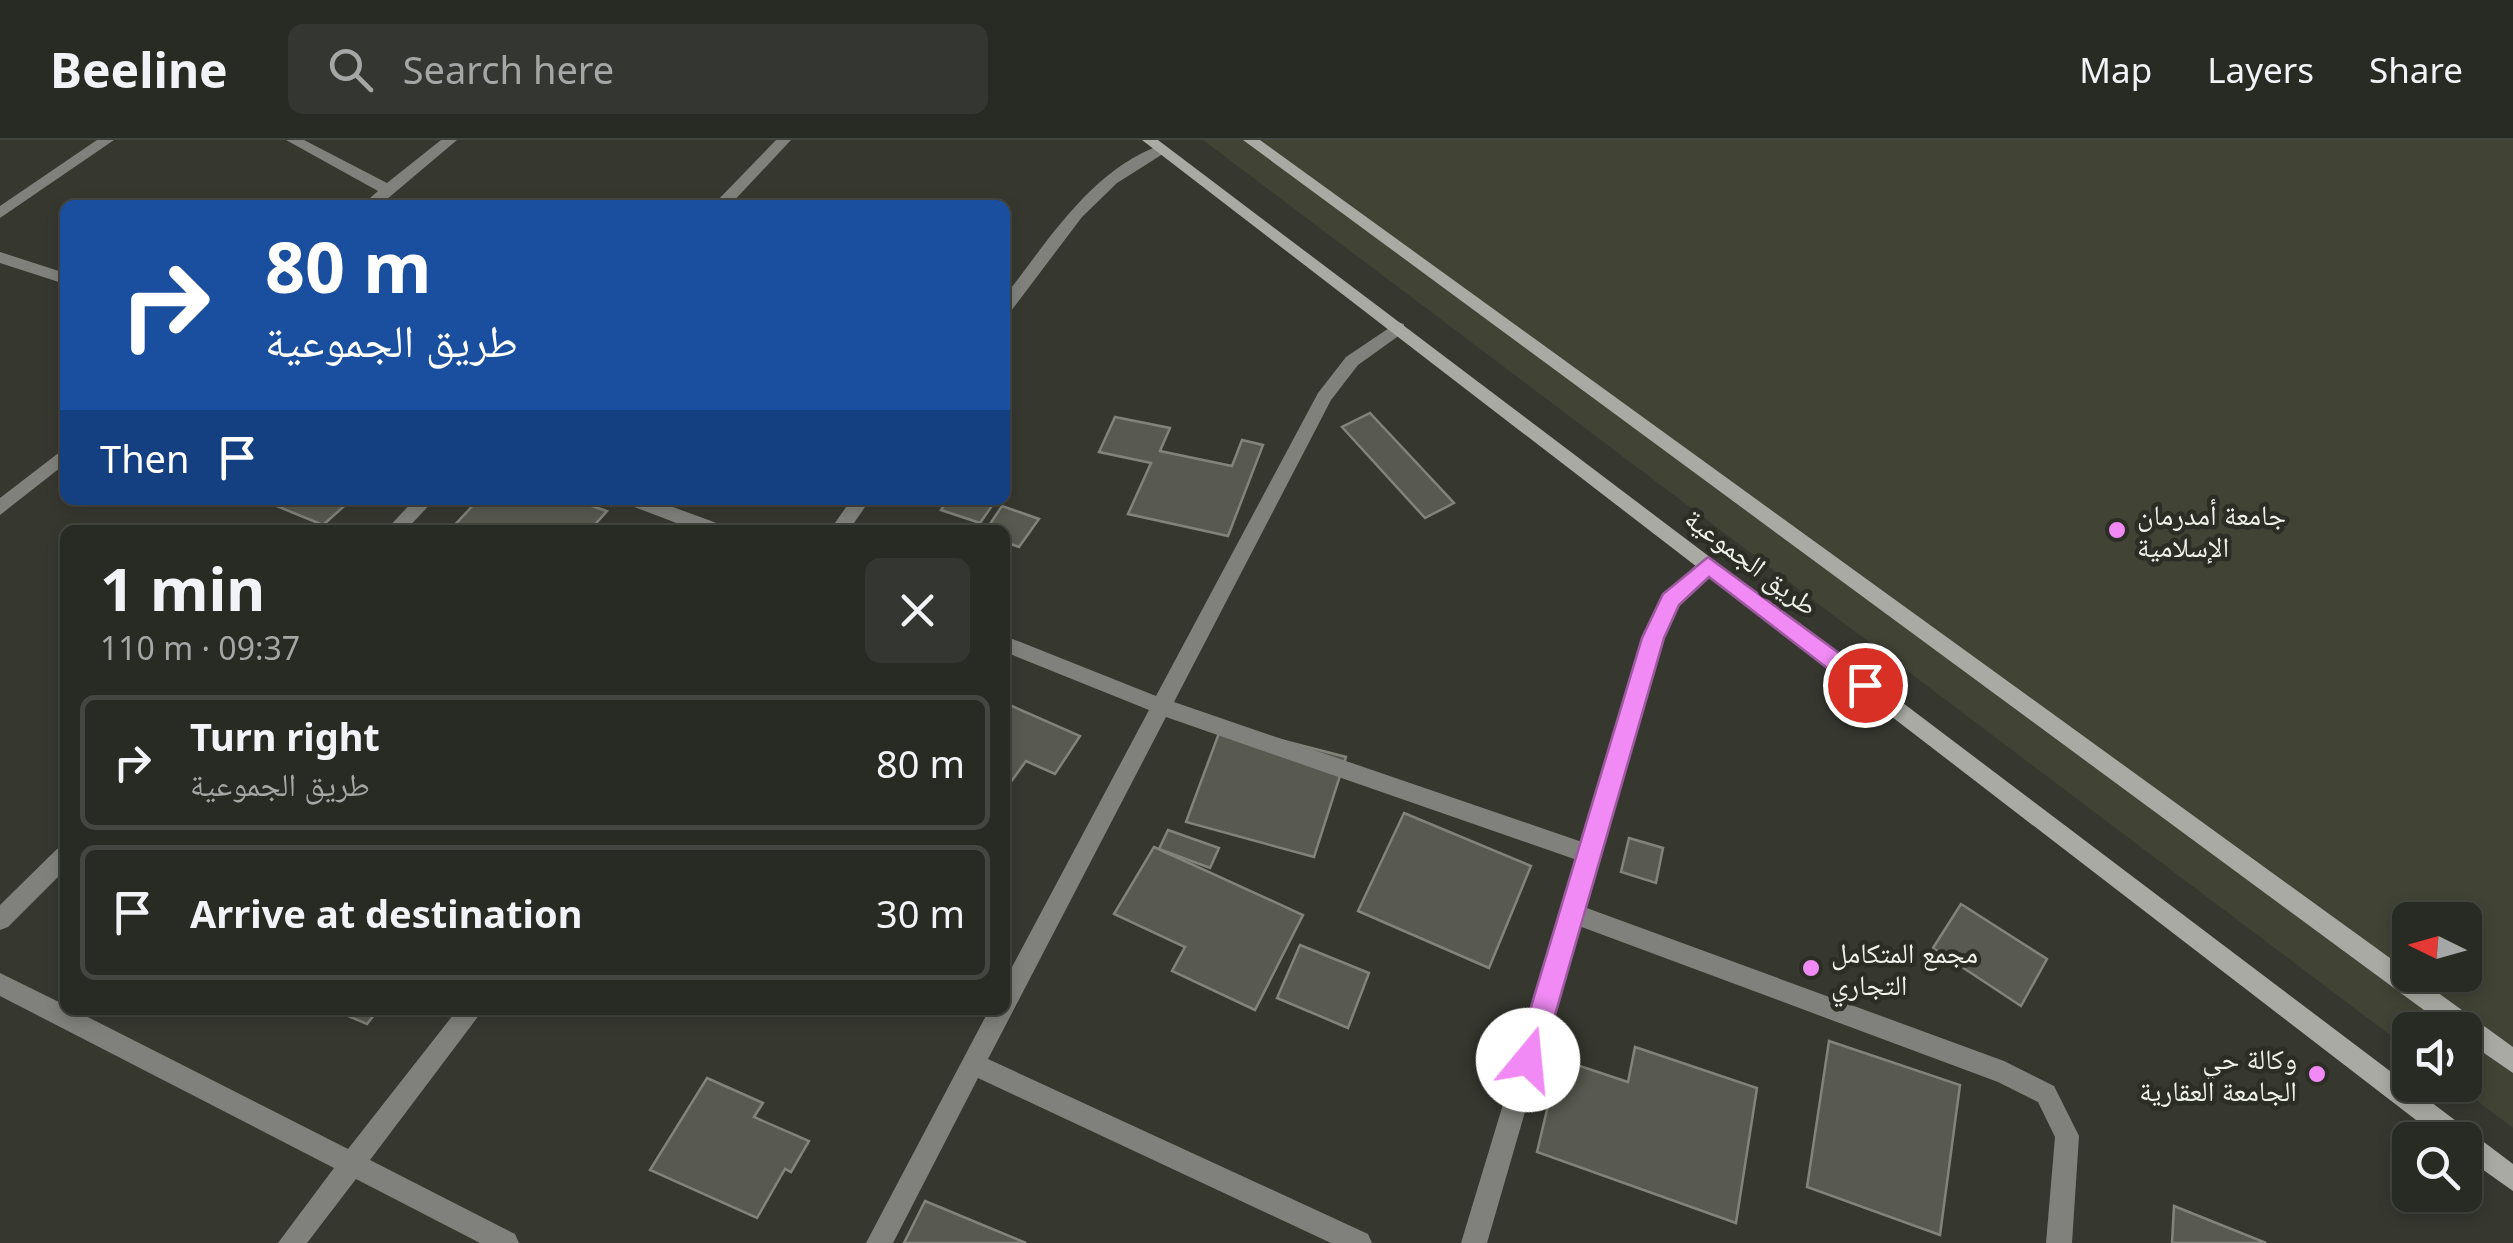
<!DOCTYPE html>
<meta charset="utf-8">
<style>
body{margin:0;font-family:"Noto Sans","Noto Naskh Arabic",sans-serif;background:#343631;color:#f1f3f6;height:100vh;display:flex;flex-direction:column;font-size:38px;white-space:nowrap}
*{box-sizing:border-box;margin:0}
p{font-size:32px;color:#a5a7a6}
.icon{flex:none;width:55px;height:55px;fill:none;stroke:currentColor;stroke-width:2;stroke-linecap:round;stroke-linejoin:round}
.map{position:relative;flex:1;overflow:hidden}
.sheet{position:absolute;left:60px;top:385px;width:950px;height:490px;display:flex;flex-direction:column;background:#282a24;border-radius:15px;box-shadow:0 5px 15px #0003,0 0 0 2px #444641}
.sheet>*{flex:none}
.guide{position:absolute;left:60px;top:60px;width:950px;height:305px;border-radius:15px;box-shadow:0 5px 15px #0003,0 0 0 2px #444641;background:#1a4fa0;color:#fff;overflow:hidden}
.needle{width:65px;rotate:275deg}
.tools{position:absolute;left:2392px;top:762px;display:grid;gap:20px}
.tools a{display:grid;place-items:center;width:90px;height:90px;border-radius:15px;background:#282a24;box-shadow:0 5px 15px #0003,0 0 0 2px #444641;font-size:50px}
.pin{position:absolute;display:grid;place-items:center;width:85px;height:85px;color:#fff;margin:-42px;border:5px solid #fff;border-radius:50%;box-shadow:0 2px 10px #0007}
.me{position:absolute;width:110px;margin:-55px;rotate:17deg;stroke-linejoin:round;filter:drop-shadow(0 0 8px #0008)}
.turn{display:flex;align-items:center;gap:35px;height:210px;padding:0 40px;font-size:45px}
.turn .icon{width:130px;height:130px;stroke-width:2.5}
.turn b{display:block;font-size:70px;line-height:85px}
.then{display:flex;align-items:center;height:95px;padding:0 40px;background:#0003;gap:20px;font-size:38px}
.round{display:grid;place-items:center;flex:none;width:105px;height:105px;border-radius:15px;background:#343631}
.head{display:flex;align-items:center;justify-content:space-between;height:170px;padding:0 40px}
h1{font-size:60px;font-weight:700;line-height:75px}
ul{padding:0;list-style:none}
li{display:flex;align-items:center;gap:30px;height:135px;margin:0 20px 15px;padding:0 20px;border:5px solid #444641;border-radius:15px}
li div{flex:1}
li b{display:block;font-size:38px}
li em{font-style:normal}
header{display:flex;align-items:center;gap:60px;box-sizing:border-box;height:140px;padding:0 50px;background:#282a24;border-bottom:2px solid #444641}
header strong{font-size:48px}
nav{display:flex;gap:55px;margin-inline-start:auto;font-size:35px}
.search{width:700px;height:90px;background:#343631;display:flex;align-items:center;gap:25px;box-sizing:border-box;padding:0 35px;border-radius:15px;color:#a5a7a6;font-size:38px}
.map>svg:first-child{display:block}
</style>
<header>
<strong>Beeline</strong>
<div class="search"><svg class="icon" aria-label="search" viewBox="0 0 24 24"><circle cx="10" cy="10" r="6"/><path d="M15 15l6 6"/></svg>Search here</div>
<nav><a>Map</a><a>Layers</a><a>Share</a></nav>
</header>
<div class="map">
<svg width="2513" height="1103" viewBox="0 0 2513 1103">
<rect width="100%" height="100%" fill="#363830"/>
<path fill="#414335" fill-rule="evenodd" d="M1203,0H2513V988L2456,945H2465V890H2410V910ZM2410,780H2465V835H2410Z"/>
<g fill="#585a51" stroke="#82847b" stroke-width="2.5">
<path d="M1370,273L1454,363L1425,378L1342,287Z"/>
<path d="M1115,277L1170,288L1160,311L1232,326L1242,300L1263,305L1228,396L1128,374L1151,323L1099,312Z"/>
<path d="M262,360H351L323,385Z"/>
<path d="M478,360H573L607,371L590,390H450Z"/>
<path d="M948,360H985L994,363L980,383L941,370Z"/>
<path d="M1002,366L1039,379L1019,407L1005,402V390H986Z"/>
<path d="M1005,563L1080,596L1055,634L1026,621L1005,650Z"/>
<path d="M1222,585L1346,617L1314,717L1186,682Z"/>
<path d="M1404,673L1531,726L1489,828L1358,771Z"/>
<path d="M1168,690L1219,708L1210,728L1159,709Z"/>
<path d="M1629,698L1663,708L1656,743L1621,732Z"/>
<path d="M1154,707L1303,775L1255,870L1172,831L1185,807L1114,774Z"/>
<path d="M1961,764L2047,819L2021,866L1933,808Z"/>
<path d="M1300,805L1369,833L1348,888L1277,858Z"/>
<path d="M334,870H378L367,884Z"/>
<path d="M1829,901L1960,945L1940,1095L1807,1047Z"/>
<path d="M1635,907L1757,948L1736,1083L1537,1012L1559,919L1628,942Z"/>
<path d="M707,938L763,963L754,977L809,1001L791,1032L785,1029L757,1078L650,1030Z"/>
<path d="M925,1061L1026,1103H904Z"/>
<path d="M2174,1066L2266,1103H2172Z"/>
</g>
<g fill="none" stroke-linecap="round" stroke-linejoin="round">
<g fill="#80817c" fill-rule="evenodd">
<path d="M97,0H114L0,78V66Z"/>
<path d="M286,0H304L387,43L441,0H457L380,65H362L378,51Z"/>
<path d="M776,0H791L730,65H713Z"/>
<path d="M1161,5L1166,6V12L1117,43L1082,77L1011,171L1005,172V156C1048,101 1092,29 1161,5Z"/>
<path d="M0,112L65,133V144L0,123Z"/>
<path d="M1398,182L1404,184V192L1358,225L1331,260L1174,562L1582,702L1643,498L1664,455L1701,420H1715L1717,425L1715,430L1678,465L1663,498L1584,767L2004,921L2054,946L2079,996L2072,1103H2046L2055,997L2038,962L1998,942L1579,786L1487,1103H1461L1577,720L1166,577L988,919L1368,1094L1372,1103H1331L978,938L893,1103H866L989,870H1005V840L1149,570L1005,512V496L1156,556L1318,253L1346,217Z"/>
<path d="M65,308V324L0,375V358Z"/>
<path d="M414,360H434L406,390H386Z"/>
<path d="M626,360H654L722,385L724,390H695L629,365Z"/>
<path d="M851,360H870L849,390H830Z"/>
<path d="M65,706V730L8,787L0,790V765L57,709Z"/>
<path d="M0,833L65,865V870H74L348,1009L457,870H483L370,1020L515,1094L519,1103H480L356,1039L307,1103H278L334,1028L0,856Z"/>
</g>
<g fill="#a9aaa3" fill-rule="evenodd">
<path d="M1142,0H1158L2513,1024V1051L2465,1017V1000H2442Z"/>
<path d="M1243,0H1260L2513,907V933L2465,900V890H2451Z"/>
</g>
</g>
<path fill="#f18af4" stroke="#9d5a9f" stroke-width="2.5" d="M1708,417L1873,538L1876,545L1865,554L1857,551L1709,437L1679,465L1664,498L1542,920L1538,929L1528,933L1519,929L1515,920L1642,498L1663,454Z"/>
<g fill="#f18af4" stroke="#2c2e26" stroke-width="4">
<circle cx="2117" cy="390" r="10"/>
<circle cx="1811" cy="828" r="10"/>
<circle cx="2317" cy="934" r="10"/>
</g>
<g text-anchor="middle" dominant-baseline="central" stroke-width="9" stroke-linejoin="round" paint-order="stroke">
<g font-size="28" fill="#eff1eb" stroke="#2c2e26" text-anchor="start">
<text x="2137" y="374">جامعة أمدرمان<tspan x="2137" dy="32">الإسلامية</tspan></text>
<text x="1831" y="812">مجمع المتكامل<tspan x="1831" dy="32">التجاري</tspan></text>
<text x="2297" y="918" text-anchor="end">وكالة حي<tspan x="2297" dy="32">الجامعة العقارية</tspan></text>
</g>
<g font-size="28" fill="#eff1eb" stroke="#2c2e26">
<text transform="translate(1752 421) rotate(37)">طريق الجموعية</text>
</g>
</g>
</svg>
<div class="tools">
<a><svg class="needle" viewBox="-14 -14 28 28"><path d="M0-13l5 13h-10z" fill="#e53935"/><path d="M0 13l5-13h-10z" fill="#a5a7a6"/></svg></a>
<a><svg class="icon" aria-label="sound" viewBox="0 0 24 24"><path d="M4 9h4l5-4v14l-5-4H4zM17 9q2 3 0 6"/></svg></a>
<a><svg class="icon" aria-label="search" viewBox="0 0 24 24"><circle cx="10" cy="10" r="6"/><path d="M15 15l6 6"/></svg></a>
</div>
<div class="pin" style="left:1865px;top:545px;background:#d93025"><svg class="icon" aria-label="arrive" viewBox="0 0 24 24"><path d="M6 21V4h12l-3 4 3 4H6"/></svg></div>
<svg class="me" style="left:1528px;top:920px" viewBox="-20 -20 40 40"><circle r="19" fill="#fff"/><path d="M0-13L10 11 0 6-10 11z" fill="#f18af4"/></svg>
<div class="guide">
<div class="turn"><svg class="icon" aria-label="right" viewBox="0 0 24 24"><path d="M7 20v-9h11M14 6l5 5-5 5"/></svg><div><b>80 m</b>طريق الجموعية</div></div>
<div class="then">Then<svg class="icon" aria-label="arrive" viewBox="0 0 24 24"><path d="M6 21V4h12l-3 4 3 4H6"/></svg></div>
</div>
<section class="sheet">
<div class="head"><div><h1>1 min</h1><p>110 m · 09:37</p></div><a class="round"><svg class="icon" aria-label="close" viewBox="0 0 24 24"><path d="M6 6l12 12M18 6L6 18"/></svg></a></div>
<ul>
<li><svg class="icon" aria-label="right" viewBox="0 0 24 24"><path d="M7 20v-9h11M14 6l5 5-5 5"/></svg><div><b>Turn right</b><p>طريق الجموعية</p></div><em>80 m</em></li>
<li><svg class="icon" aria-label="arrive" viewBox="0 0 24 24"><path d="M6 21V4h12l-3 4 3 4H6"/></svg><div><b>Arrive at destination</b></div><em>30 m</em></li>
</ul>
</section>
</div>
